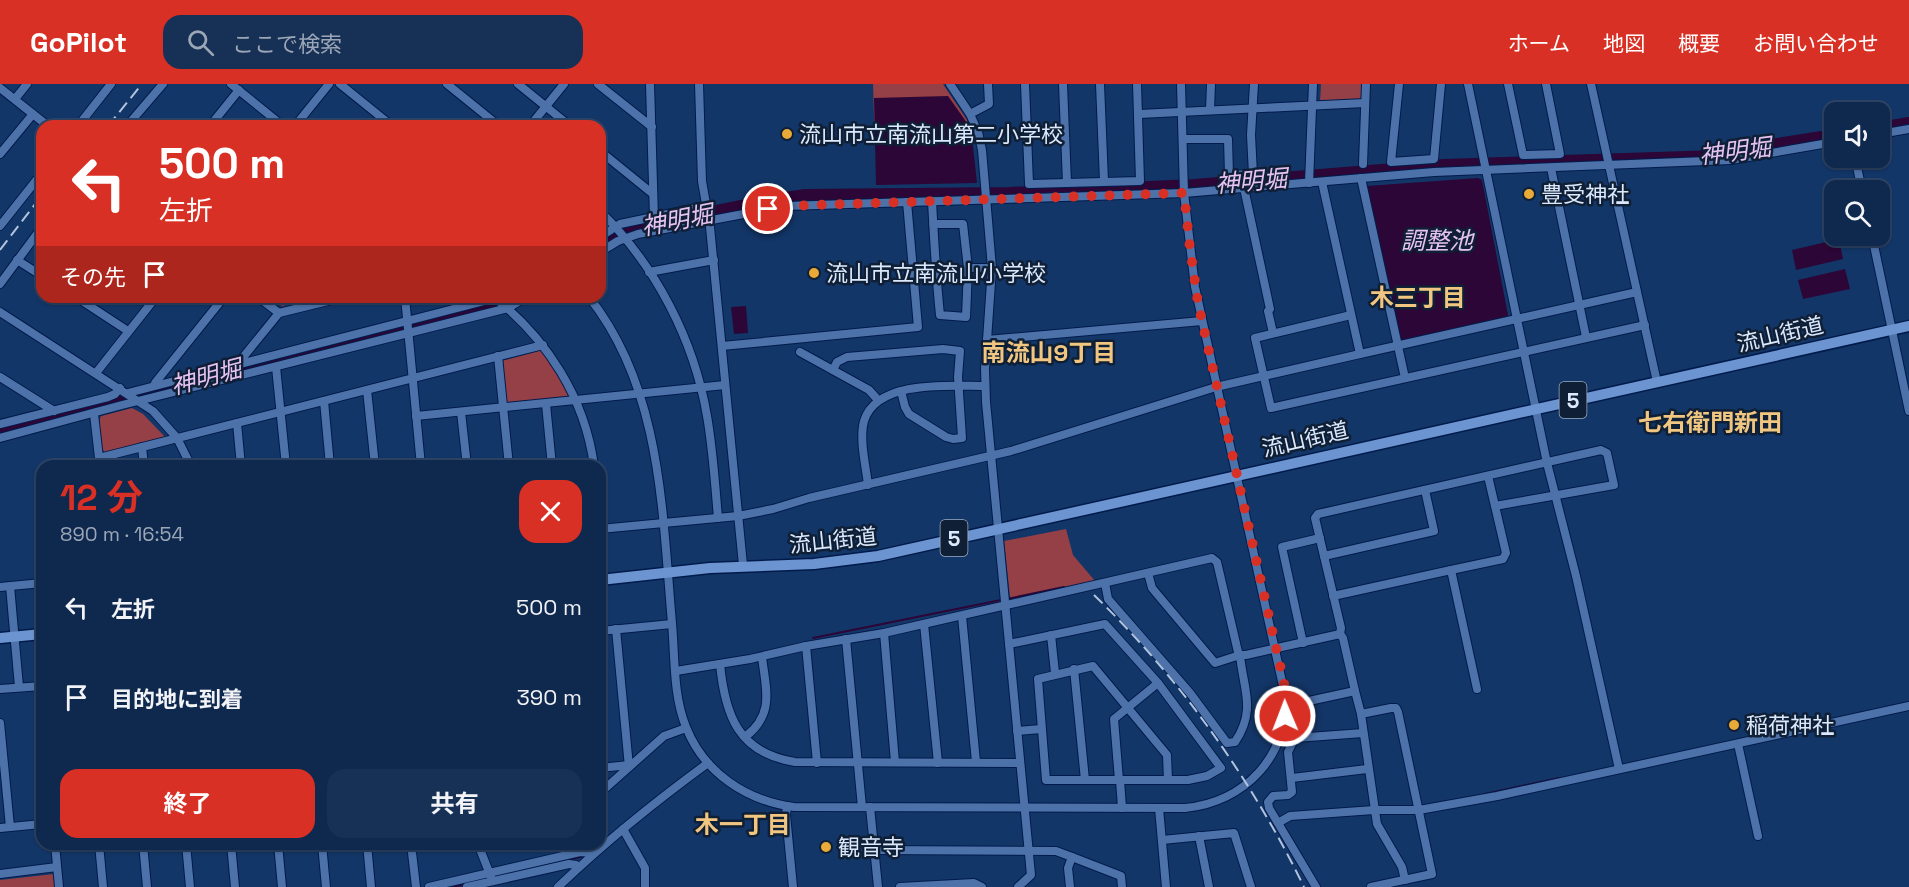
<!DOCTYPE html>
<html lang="ja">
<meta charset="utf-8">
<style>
body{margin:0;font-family:"Space Grotesk","Noto Sans JP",sans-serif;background:#173055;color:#f1f3f6;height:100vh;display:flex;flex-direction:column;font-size:22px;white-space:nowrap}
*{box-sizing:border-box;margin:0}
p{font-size:20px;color:#9ba6b6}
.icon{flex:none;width:33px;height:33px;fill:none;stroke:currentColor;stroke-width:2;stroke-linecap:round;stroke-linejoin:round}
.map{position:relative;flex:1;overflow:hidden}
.panel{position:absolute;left:36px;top:376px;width:570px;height:390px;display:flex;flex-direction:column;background:#0e284e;border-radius:18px;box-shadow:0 2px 4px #0004,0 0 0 2px #2e4466}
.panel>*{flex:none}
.top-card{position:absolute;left:36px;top:36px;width:570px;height:183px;border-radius:18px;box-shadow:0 2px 4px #0004,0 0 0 2px #2e4466;background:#d93025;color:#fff;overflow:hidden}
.buttons{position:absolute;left:1824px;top:18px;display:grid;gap:12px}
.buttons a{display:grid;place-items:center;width:66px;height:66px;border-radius:12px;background:#0e284e;box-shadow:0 2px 4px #0004,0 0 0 2px #2e4466;font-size:30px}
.pin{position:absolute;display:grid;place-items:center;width:51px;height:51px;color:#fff;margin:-26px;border:3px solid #fff;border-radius:50%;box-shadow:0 2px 6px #0007}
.me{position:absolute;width:66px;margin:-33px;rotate:359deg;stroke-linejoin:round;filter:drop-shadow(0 0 4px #0008)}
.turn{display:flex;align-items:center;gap:21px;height:126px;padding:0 24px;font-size:27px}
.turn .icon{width:78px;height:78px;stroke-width:2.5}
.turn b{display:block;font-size:42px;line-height:51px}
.then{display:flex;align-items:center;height:57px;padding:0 24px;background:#0003;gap:12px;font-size:22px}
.round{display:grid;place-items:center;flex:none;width:63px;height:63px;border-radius:18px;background:#173055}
.summary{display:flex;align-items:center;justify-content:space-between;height:102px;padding:0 24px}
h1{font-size:36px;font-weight:700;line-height:45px;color:#d93025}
.primary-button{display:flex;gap:12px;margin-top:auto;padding:12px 24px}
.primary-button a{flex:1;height:69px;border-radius:18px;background:#d93025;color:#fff;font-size:24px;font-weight:700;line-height:69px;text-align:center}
.primary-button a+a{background:#173055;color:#f1f3f6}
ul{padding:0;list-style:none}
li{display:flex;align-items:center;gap:18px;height:90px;padding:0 24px}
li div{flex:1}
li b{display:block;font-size:22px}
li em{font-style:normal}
header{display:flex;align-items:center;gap:36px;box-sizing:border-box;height:84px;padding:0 30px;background:#d93025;color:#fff}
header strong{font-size:28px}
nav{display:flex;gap:33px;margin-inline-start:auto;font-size:21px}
.search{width:420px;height:54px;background:#173055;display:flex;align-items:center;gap:15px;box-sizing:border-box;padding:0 21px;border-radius:18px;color:#9ba6b6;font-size:22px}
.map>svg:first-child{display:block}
</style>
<header>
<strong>GoPilot</strong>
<div class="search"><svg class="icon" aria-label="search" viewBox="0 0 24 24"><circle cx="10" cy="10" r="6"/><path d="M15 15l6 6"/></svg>ここで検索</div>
<nav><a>ホーム</a><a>地図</a><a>概要</a><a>お問い合わせ</a></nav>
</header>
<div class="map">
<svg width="1909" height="803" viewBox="0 0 1909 803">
<rect width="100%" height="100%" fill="#133668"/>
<g fill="#953f46">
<path d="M873,0H943L967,36L974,58L875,61Z"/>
<path d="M1321,0H1363L1362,13L1359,16L1320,19Z"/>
<path d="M543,266L569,308L567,314L506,320L501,277Z"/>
<path d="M132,324L143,330L166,354L105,369C98,361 97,341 101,332Z"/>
<path d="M1066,445L1073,471L1095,497L1013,516L1010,513L1004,457Z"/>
<path d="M54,790L56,803H0V796Z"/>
</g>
<path fill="#ad3644" d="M269,213H319L282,222Z"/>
<g fill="#2c0636">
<path d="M948,12L965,36L973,62L977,99L876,101L874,14Z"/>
<path d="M1478,94L1482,96L1508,231L1507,234L1402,257L1400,256L1367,102Z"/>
<path d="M1839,155L1843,175L1796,186L1792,166Z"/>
<path d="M1845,185L1850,205L1803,215L1798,196Z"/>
<path d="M746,222L748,249L734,250L731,223Z"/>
</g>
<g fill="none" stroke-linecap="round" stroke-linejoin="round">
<g stroke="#2c0636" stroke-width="2">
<path d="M1007,515L1064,503"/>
<path d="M813,554L1001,516"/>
<path d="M1485,710L1559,694"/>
<path d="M525,786L584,772"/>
<path d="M452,803L467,800"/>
</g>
<g stroke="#2c0636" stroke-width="12">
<path d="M1880,44L1909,39"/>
<path d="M600,160L624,146L761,118L805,111L1009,109L1194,101L1444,81L1718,72L1746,65L1834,51"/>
<path d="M0,347L484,224L516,213"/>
</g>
<defs>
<g id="minor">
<path d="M231,0L283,42"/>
<path d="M340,0L392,42"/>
<path d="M447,0L499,42"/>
<path d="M518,0L570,42"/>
<path d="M598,0L652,43"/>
<path d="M650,0L654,133"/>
<path d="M699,0L702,97L710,143L743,481"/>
<path d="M950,0L970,30L978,48L982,66L992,184L985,285L986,318L1031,791L1018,803"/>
<path d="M1025,0L1029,100L1140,97L1137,0"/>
<path d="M1063,0L1067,99"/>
<path d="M1100,0L1104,97"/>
<path d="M1399,0L1391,78L1434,75L1441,0"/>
<path d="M1468,0L1547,379L1576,492L1619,685"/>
<path d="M1508,0L1523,71L1560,70L1546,0"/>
<path d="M1591,0L1657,298"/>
<path d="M0,4L48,42"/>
<path d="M15,15L27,0"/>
<path d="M1210,26L1211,0"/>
<path d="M970,30L989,20L988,0"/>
<path d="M1139,30L1365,19"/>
<path d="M78,42L111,0"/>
<path d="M127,42L163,0"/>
<path d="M210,42L239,6"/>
<path d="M295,42L329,0"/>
<path d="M530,42L564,0"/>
<path d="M1880,50L1909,45"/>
<path d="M1183,55H1228L1229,91L1250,90"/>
<path d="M600,67L653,110"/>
<path d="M0,70L33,30"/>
<path d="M1855,74L1862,106"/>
<path d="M1363,80L1366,0"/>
<path d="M1551,84L1586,253"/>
<path d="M1253,90L1251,51L1254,0"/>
<path d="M1361,94L1405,294"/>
<path d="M1322,98L1360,270L1637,208"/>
<path d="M1309,99L1313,0"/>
<path d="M1244,104L1270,225L1268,227L1273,249"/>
<path d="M932,117C934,155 936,193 940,231L966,233L968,184L963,140H933"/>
<path d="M600,127C656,182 694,256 707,332C713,366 715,400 718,434"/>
<path d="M0,142L42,89"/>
<path d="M1872,152L1909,327"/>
<path d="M600,153L620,140L706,122"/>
<path d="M600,168L618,157L638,150L786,122L1184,109L1434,88L1731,76L1834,58"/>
<path d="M17,176L42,192"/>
<path d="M968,184H992"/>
<path d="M649,188L714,176"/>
<path d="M0,200L42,143"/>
<path d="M76,213L128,247"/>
<path d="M258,213L279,229"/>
<path d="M405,213L421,382"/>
<path d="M494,213C547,255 585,314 594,382"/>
<path d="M589,213C662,305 662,428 672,539C675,573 673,611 686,643C704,689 747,717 794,723L1185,724C1245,718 1289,672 1285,611L1195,203L1184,109L1181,0"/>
<path d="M90,221L96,213"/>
<path d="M0,228L153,327L177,354L191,382"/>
<path d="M1351,231L1255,254L1271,324L1645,241"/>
<path d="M987,256L1202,237"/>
<path d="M722,262L918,243L907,118"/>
<path d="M800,268L869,306L878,316"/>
<path d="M498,272L509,382"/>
<path d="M240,279V277L279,229L344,213"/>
<path d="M276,283L286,382"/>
<path d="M833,286L837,278L847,273L943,265L960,267L958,293L962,354L953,355L946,353L909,330L905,323L901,307"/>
<path d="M96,289L156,213"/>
<path d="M0,293L54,327"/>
<path d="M156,301L155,299L224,213"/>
<path d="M367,306L375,382"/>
<path d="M128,309L500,213"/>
<path d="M324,317L330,382"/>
<path d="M546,320L552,382"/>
<path d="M461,328L467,382"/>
<path d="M94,330L99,374L543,261"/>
<path d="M416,332L725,301"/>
<path d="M237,339L241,382"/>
<path d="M0,340L108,313L115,310L120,304"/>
<path d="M0,354L122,321L508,224L526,213"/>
<path d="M142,363L144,382"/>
<path d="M868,401C866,382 859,356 864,337C877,295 951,302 985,302"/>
<path d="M600,445L738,432L773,425L809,414L1011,367L1216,303L1360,270"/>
<path d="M1324,472L1434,447L1425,406"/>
<path d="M1451,486L1503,475L1506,469L1495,422"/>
<path d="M1105,499L1108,515L1190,609L1227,659L1235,658C1257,625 1243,605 1240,571L1215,579L1152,504L1148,489"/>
<path d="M10,502L19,603"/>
<path d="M0,503L42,499"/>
<path d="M1333,512L1451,486L1477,605"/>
<path d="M962,532L976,678"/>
<path d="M924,540L938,679"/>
<path d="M616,545L629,683"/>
<path d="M600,547L672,540"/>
<path d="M884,549L895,678"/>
<path d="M1051,551L1055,589"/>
<path d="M846,555L862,723"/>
<path d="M1303,559L1282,463L1320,454"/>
<path d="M1009,560L1105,540L1158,599L1114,635L1119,696"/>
<path d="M806,562L817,679"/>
<path d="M720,580C725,631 738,669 795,678L1020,679"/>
<path d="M1074,585L1085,696"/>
<path d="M676,587L750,575L806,562L884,549L1212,474L1217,478L1238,568L1240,571H1246L1340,550L1341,544L1315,434L1318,430L1601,366L1607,369L1614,401L1495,422L1488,392"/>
<path d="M1158,599L1221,684L1207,692L1188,696H1046L1038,595L1093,582L1167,671L1168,696"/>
<path d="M40,602L42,619"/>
<path d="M0,605L42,602"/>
<path d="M1355,607L1361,630L1377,740L1402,783L1405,796"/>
<path d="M1286,622L1355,607L1343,554L1340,550"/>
<path d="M1361,630L1391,624H1396L1398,628L1432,790L1371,803"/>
<path d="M0,639L10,743"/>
<path d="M1017,647L1041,645"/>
<path d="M745,653C775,630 766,606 762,573"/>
<path d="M1738,660L1758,752"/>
<path d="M600,684L629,681"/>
<path d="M1292,694L1367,685"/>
<path d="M1120,696L1122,724"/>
<path d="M600,709L664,652L686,644"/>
<path d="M787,722L786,731L793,803"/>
<path d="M870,723L878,803"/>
<path d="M1159,724L1166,803"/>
<path d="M1278,739L1290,732L1374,726H1419L1497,712L1909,622"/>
<path d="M0,744L42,740"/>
<path d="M623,745L645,784V803"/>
<path d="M1199,752L1209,803"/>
<path d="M1162,756L1234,749L1251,803"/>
<path d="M55,760L59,803"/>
<path d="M99,760L103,803"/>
<path d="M143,760L147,803"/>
<path d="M186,760L190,803"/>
<path d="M231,760L235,803"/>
<path d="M278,760L282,803"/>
<path d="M322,760L326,803"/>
<path d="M367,760L371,803"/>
<path d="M411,760L416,803"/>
<path d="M478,760L491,793"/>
<path d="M874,766L1056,767L1072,773L1068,784L1070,803"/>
<path d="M1072,773L1121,792L1122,803"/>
<path d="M0,790L57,783"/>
<path d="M429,803L580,768L594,769"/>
<path d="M467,803L569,780L576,781L578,784"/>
<path d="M558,803C605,758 656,717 708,679"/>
<path d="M900,803L974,799L982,803"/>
<path d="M1316,803L1269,724L1268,718L1273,712L1288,711L1292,708L1288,668L1295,654L1363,649"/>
</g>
<g id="major">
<path d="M600,496L710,484L814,480L878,472L1909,242"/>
<path d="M0,554L42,550"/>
</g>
</defs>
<use href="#minor" stroke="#001b4b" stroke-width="10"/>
<use href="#major" stroke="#001b4b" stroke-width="13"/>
<use href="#minor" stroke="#4d72aa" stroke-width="8"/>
<use href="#major" stroke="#6c94d0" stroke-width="10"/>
<g stroke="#b2c3dd" stroke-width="2" stroke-dasharray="12 6" stroke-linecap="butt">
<path d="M108,42L142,0"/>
<path d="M0,166L42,111"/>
<path d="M1094,511C1179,593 1252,696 1304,803"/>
</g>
</g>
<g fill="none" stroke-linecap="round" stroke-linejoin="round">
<path stroke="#d93025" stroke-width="10" stroke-dasharray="0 18" d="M768,125L786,122L1184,109L1190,164L1198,219L1284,599L1285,632"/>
</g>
<g fill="#e9aa38" stroke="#0f1f35" stroke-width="2">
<circle cx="787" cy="50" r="6"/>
<circle cx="1529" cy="110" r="6"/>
<circle cx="814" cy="189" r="6"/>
<circle cx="1734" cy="641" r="6"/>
<circle cx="826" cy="763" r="6"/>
</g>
<g text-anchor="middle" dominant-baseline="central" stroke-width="5" stroke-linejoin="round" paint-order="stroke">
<g fill="#0f1f35" stroke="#9eacc0" stroke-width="1.5">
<rect x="1559.5" y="298" width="27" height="36" rx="4.5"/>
<rect x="940.5" y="436" width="27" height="36" rx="4.5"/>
</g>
<g font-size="21" font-weight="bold" fill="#dce9fc">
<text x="1573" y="316">5</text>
<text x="954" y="454">5</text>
</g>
<g font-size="22" fill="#dce9fc" stroke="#0f1f35" text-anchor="start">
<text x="799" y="50">流山市立南流山第二小学校</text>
<text x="1541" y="110">豊受神社</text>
<text x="826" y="189">流山市立南流山小学校</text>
<text x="1746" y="641">稲荷神社</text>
<text x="838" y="763">観音寺</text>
</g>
<g font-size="22" fill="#dce9fc" stroke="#0f1f35">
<text transform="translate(1780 250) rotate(-13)">流山街道</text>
<text transform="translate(1305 355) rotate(-13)">流山街道</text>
<text transform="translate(833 456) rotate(-6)">流山街道</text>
</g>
<g font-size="24" font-style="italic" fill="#e7c3f2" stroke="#0f1f35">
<text transform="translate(1735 67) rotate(-7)">神明堀</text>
<text transform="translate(1251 97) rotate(-5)">神明堀</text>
<text transform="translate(677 136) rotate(-11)">神明堀</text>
<text x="1437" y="156">調整池</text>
<text transform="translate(206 293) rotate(-15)">神明堀</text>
</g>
<g font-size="24" font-weight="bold" fill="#f1c681" stroke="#0f1f35">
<text x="1418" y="213">木三丁目</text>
<text x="1049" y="268">南流山9丁目</text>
<text x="1710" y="338">七右衛門新田</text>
<text x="743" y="740">木一丁目</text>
</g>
</g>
</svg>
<div class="buttons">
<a><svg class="icon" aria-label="sound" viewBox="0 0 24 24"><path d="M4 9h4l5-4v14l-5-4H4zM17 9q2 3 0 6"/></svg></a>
<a><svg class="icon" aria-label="search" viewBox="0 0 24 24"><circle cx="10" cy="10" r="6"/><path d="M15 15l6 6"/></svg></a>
</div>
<div class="pin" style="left:768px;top:125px;background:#d93025"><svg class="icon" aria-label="arrive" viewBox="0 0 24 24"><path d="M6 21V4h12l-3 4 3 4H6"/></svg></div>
<svg class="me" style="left:1285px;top:632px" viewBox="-20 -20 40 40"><circle r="17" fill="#d93025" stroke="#fff" stroke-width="3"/><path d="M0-11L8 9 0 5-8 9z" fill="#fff"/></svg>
<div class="top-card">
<div class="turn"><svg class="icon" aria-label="left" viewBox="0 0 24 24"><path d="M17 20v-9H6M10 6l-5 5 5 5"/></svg><div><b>500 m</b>左折</div></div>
<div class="then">その先<svg class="icon" aria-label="arrive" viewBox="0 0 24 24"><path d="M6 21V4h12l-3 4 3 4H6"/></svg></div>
</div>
<section class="panel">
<div class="summary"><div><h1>12 分</h1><p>890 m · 16:54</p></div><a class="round" style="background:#d93025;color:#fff"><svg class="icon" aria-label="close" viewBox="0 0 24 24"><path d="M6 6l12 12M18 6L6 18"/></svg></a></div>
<ul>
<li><svg class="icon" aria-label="left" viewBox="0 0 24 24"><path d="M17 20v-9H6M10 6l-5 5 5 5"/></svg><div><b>左折</b></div><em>500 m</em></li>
<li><svg class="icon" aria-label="arrive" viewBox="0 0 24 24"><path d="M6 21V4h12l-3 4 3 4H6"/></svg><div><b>目的地に到着</b></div><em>390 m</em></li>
</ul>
<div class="primary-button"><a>終了</a><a>共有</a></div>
</section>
</div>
